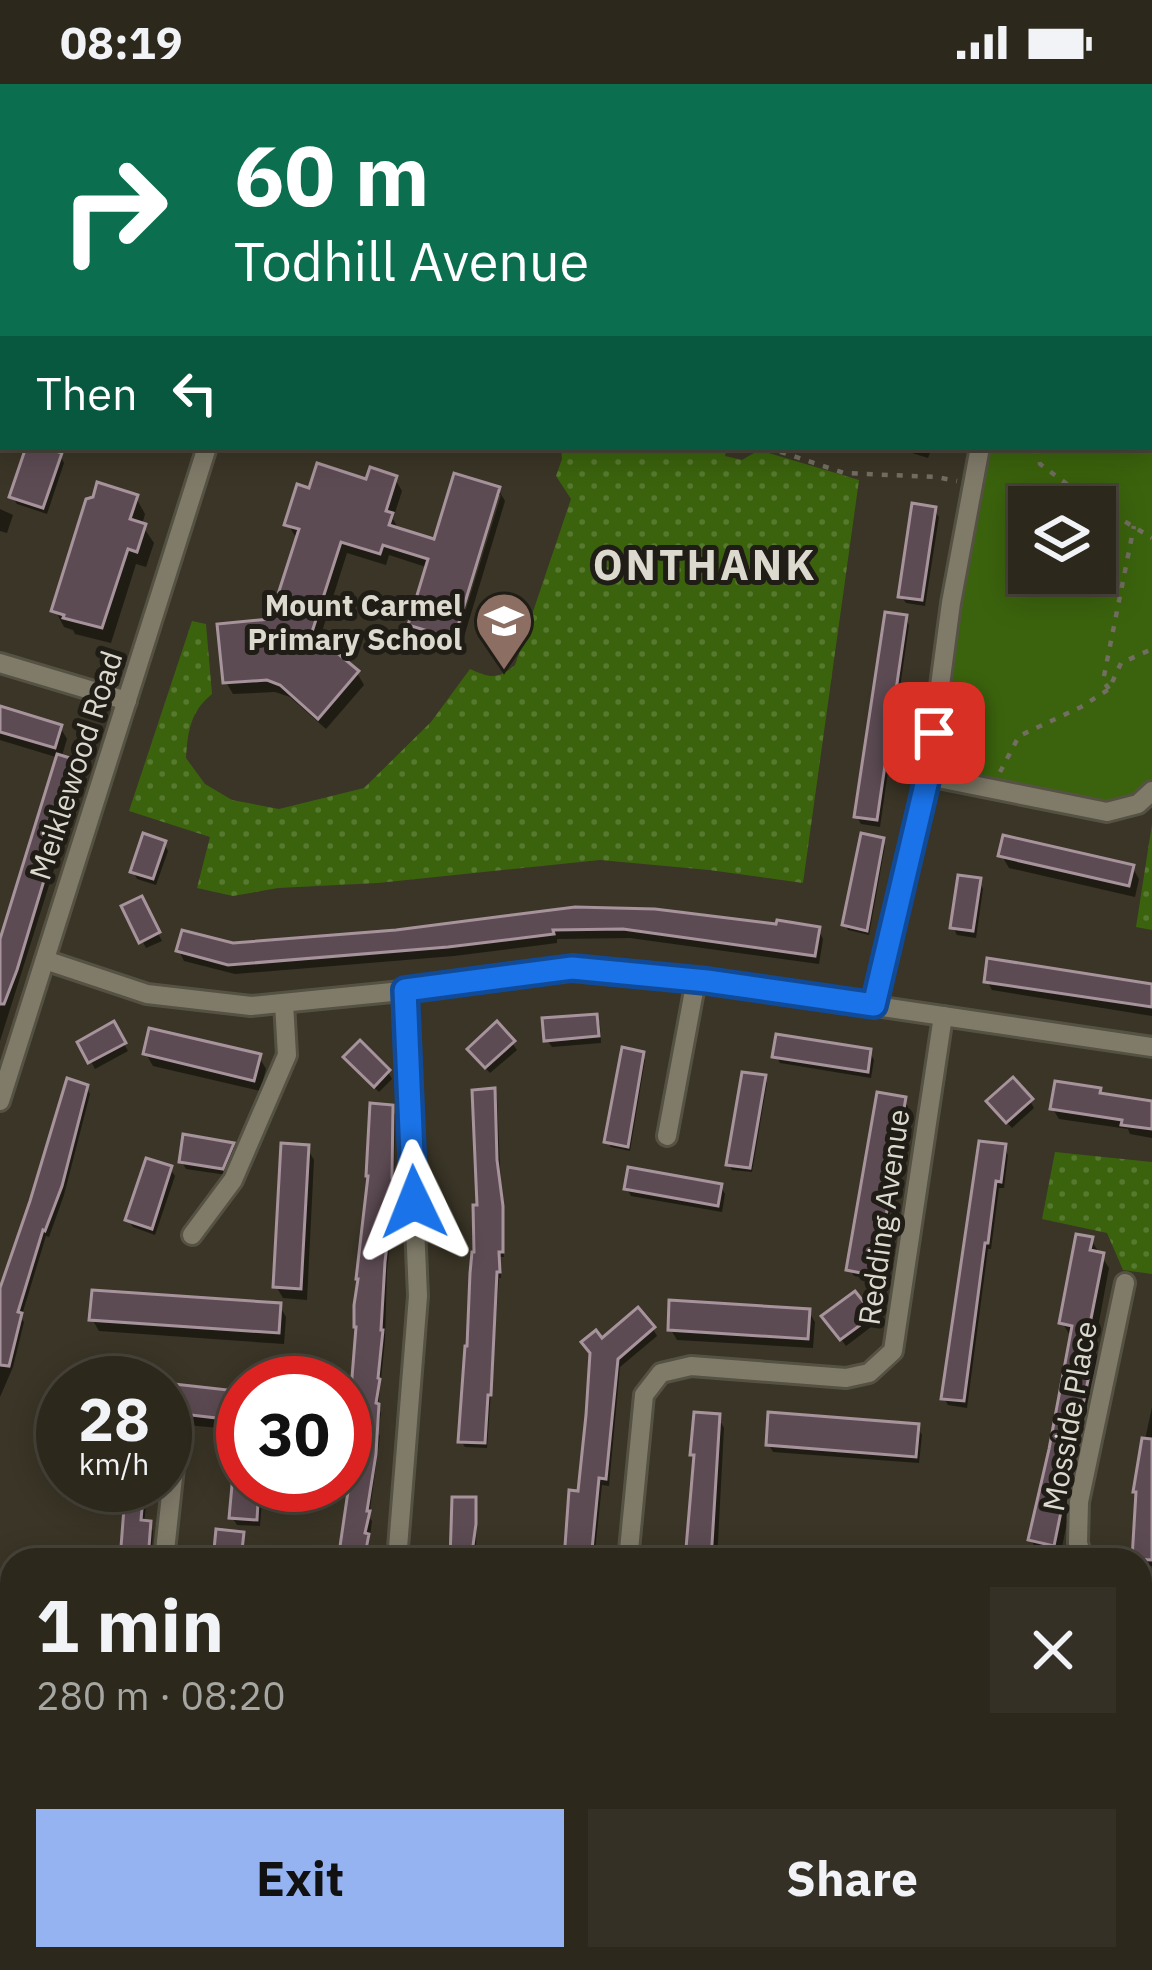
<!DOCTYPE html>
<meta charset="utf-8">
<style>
body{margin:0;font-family:"IBM Plex Sans",sans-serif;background:#343025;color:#f1f3f6;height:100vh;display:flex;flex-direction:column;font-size:45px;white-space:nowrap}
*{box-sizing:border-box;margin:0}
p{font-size:39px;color:#a6a6a3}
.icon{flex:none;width:66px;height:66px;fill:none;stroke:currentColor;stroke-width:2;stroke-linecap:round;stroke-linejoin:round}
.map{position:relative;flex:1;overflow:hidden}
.panel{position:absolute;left:0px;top:1464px;width:1152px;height:423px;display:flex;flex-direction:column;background:#2c281c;border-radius:36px 36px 0 0;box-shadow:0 6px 30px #0003,0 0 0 3px #48443b}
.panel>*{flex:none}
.top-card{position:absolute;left:0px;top:0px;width:1152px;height:366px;box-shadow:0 6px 30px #0003,0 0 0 3px #48443b;background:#0b6e4f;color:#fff;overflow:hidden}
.controls{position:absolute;left:1008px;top:402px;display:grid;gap:24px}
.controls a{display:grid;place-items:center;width:108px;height:108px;border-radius:0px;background:#2c281c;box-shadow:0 6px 30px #0003,0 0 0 3px #48443b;font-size:60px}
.speed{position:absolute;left:36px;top:1272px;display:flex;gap:24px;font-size:60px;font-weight:700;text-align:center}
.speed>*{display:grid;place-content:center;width:156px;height:156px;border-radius:50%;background:#2c281c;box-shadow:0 6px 30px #0003,0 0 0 3px #48443b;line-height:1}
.speed small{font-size:30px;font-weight:400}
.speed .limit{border:18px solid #d22;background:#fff;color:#111}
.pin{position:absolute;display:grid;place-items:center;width:102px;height:102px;color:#fff;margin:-51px;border-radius:24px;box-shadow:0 6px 18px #0006}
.me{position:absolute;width:132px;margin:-66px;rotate:358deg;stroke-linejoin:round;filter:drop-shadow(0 0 9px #0008)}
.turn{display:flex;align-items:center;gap:42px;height:252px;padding:0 36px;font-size:54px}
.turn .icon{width:156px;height:156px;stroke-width:2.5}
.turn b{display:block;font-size:84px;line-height:102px}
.then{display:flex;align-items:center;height:114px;padding:0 36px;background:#0003;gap:24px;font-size:45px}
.round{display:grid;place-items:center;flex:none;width:126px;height:126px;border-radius:0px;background:#343025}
.headline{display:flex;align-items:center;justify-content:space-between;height:204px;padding:0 36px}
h1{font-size:72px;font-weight:800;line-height:90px}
.cta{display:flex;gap:24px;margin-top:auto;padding:24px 36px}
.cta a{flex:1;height:138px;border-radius:0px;background:#95b2f1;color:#111;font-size:48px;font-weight:800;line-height:138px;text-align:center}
.cta a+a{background:#343025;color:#f1f3f6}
.status{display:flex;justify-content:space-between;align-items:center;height:84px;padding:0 60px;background:#2c281c;direction:ltr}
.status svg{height:33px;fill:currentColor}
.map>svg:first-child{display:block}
</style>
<div class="status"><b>08:19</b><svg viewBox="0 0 49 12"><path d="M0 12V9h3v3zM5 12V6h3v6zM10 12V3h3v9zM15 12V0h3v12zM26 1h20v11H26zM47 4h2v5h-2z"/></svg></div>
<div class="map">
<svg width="1152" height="1886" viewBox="0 0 1152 1886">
<defs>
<pattern id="grass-dots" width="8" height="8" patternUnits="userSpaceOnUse" patternTransform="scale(3)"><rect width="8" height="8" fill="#3b630d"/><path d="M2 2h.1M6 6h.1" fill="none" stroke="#57792f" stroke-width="1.8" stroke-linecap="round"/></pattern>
</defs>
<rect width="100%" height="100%" fill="#3a3526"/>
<g fill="url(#grass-dots)">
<path d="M561,363H727L725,372L742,376L759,366L859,396L803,799L709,786L600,776L378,799L278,804L233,812L197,804L210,753L129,727L192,537L206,540L212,610C190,628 188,647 186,674L205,700L232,716L279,725L364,704L431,638L470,585C490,594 498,596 515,581L571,415L556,392L562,375Z"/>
<path d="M1152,740V846L1136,843Z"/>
<path d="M1055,1068L1152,1078V1190L1123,1186L1107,1149L1042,1135Z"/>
</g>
<g fill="#3b630d" fill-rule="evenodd">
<path d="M1149,279L1152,280V700L1136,716L1111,722L934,689L958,519L985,363H1149ZM1029,423H1095V489H1029Z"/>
<path d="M12,1759V1875H104L105,1886H0V1816L3,1814L0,1806V1763Z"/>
</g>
<g fill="#0007">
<path d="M700,0H777L784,2L786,0L795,3H699Z"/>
<path d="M0,66L3,67V158L0,167Z"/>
<path d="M1149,106L1152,107V132L1149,131Z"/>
<path d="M1149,219H1152V248L1149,247Z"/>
<path d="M29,363L60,371L64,379L47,430L17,420L12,413Z"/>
<path d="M893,363H932L928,374Z"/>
<path d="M395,395L402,407L393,435L398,444L436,459L498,405L505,417L460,566L454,564L501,411H494L448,562L418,553L411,541L429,484L389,471L386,481L347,469L319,557L357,589L364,601L326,645L290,613L275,608L233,610L226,598L272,538L299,454L295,452L288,440L311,407Z"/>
<path d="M136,414L145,430L142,441L154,459L146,483L136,480L111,559L75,550L73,546L64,543L55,526Z"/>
<path d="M0,425L13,431L7,449L0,447Z"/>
<path d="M934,426L939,433L925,522L906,519L901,512Z"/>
<path d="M905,534L909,541L880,743L861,740L857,733Z"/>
<path d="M0,625L60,643L67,655L61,675L78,680L84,690L0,957V862L59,674L0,656Z"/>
<path d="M882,757L885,762L869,851L848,846L845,840Z"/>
<path d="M164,759L168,767L156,801L137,795L133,787Z"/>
<path d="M1002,772L1132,783L1139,795L1135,813L1009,784Z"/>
<path d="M979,797L983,805L976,854L957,851L953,843Z"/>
<path d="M141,816L162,857L146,864L125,823Z"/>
<path d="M575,826L818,845L823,855L819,880L630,854L557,855V859L454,872L235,890L184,877L179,867L397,849Z"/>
<path d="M987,897L1152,905V932L992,906Z"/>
<path d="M595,933L600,940L601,959L552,963L547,956Z"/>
<path d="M113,941L128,967L95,985L81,959Z"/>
<path d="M512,959L517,966L490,989L475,973Z"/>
<path d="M870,968L874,976L871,994L780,979L776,972Z"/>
<path d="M146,970L259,973L266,985L260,1007L153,982Z"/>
<path d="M642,971L645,976L630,1067L611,1063L607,1057Z"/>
<path d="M351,981L388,988L392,995L379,1008Z"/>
<path d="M764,993L767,999L752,1088L732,1086L729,1081Z"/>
<path d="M86,1003L90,1010L64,1111L49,1153L46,1152L21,1234L24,1238L13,1283L0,1313V1220Z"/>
<path d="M493,1007L497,1013L504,1173H501V1194H499L487,1364L465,1363L461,1357L480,1124Z"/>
<path d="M1099,1007L1102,1012L1152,1020V1054L1130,1050L1128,1045L1059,1035L1053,1025Z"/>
<path d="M904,1016L908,1023L878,1197L854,1192L850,1185Z"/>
<path d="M1030,1017L1034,1024L1012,1044L994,1025Z"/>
<path d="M392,1024L395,1031L394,1098L397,1104L387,1186L385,1256L378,1325L381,1329L378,1349L380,1352L369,1433L372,1437L367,1476H343L351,1391L347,1385Z"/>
<path d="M233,1061L237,1068L227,1091L186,1085L182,1078Z"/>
<path d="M1004,1063L1008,1071L1004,1104H999L991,1165H988L967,1324L948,1321L944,1314Z"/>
<path d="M307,1064L314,1076L307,1216L283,1214L276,1202Z"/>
<path d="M170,1085L175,1092L155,1151L133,1143L128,1136Z"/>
<path d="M721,1103L725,1110L722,1128L631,1112L627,1105Z"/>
<path d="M1091,1156L1109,1184L1094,1265L1100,1277L1060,1473L1038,1468L1031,1456L1074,1251L1069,1250L1062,1238Z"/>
<path d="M279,1221L286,1233L284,1260L99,1247L92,1235Z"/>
<path d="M809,1228L815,1238L813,1264L677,1256L671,1246Z"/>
<path d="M871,1232L875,1240L846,1262L830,1240Z"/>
<path d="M653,1245L657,1252L620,1283L609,1402L602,1401L594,1476H565L581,1410L602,1258Z"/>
<path d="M165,1302L235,1310L242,1322L240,1346L165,1339Z"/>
<path d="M1152,1323V1482L1140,1481V1476L1135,1474L1143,1365Z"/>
<path d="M718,1333L724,1344L717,1476H688L696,1376L693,1370Z"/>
<path d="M917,1343L922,1351L919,1379L773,1368L769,1361Z"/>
<path d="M235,1397H243V1401H263L260,1442L237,1441L232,1433Z"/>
<path d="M118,1401H148L144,1440H149L153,1447L151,1476H122L126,1430H121L117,1422Z"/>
<path d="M474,1416L477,1422L476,1466H473L472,1476H452Z"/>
<path d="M6,1564H12V1598L6,1587Z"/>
<path d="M1152,1701V1723L1142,1709Z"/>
<path d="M1152,1786V1886H1121L1119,1882L1121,1875H1140V1821Z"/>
<path d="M192,1875H310V1877L276,1881L273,1875L196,1886Z"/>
<path d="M466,1875H492L493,1886H467Z"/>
<path d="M682,1875H844L845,1886H630Z"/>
<path d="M950,1875H979L981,1886H952Z"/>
</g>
<g fill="#5d4b53" stroke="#a7939c" stroke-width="3">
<path d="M26,363H44L62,369L43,424L9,413Z"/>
<path d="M317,379L366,395L370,383L397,392L386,427L393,429L389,441L434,455L454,389L500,403L454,555L408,541L428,475L383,461L380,470L341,458L312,548L359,587L318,635L280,601L267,596L223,599L217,540L270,535L299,445L284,441L297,400L309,404Z"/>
<path d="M97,398L138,411L130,435L146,440L137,468L128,465L102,544L63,534L64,531L51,527L86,415L93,413Z"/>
<path d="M912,419L936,423L922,516L898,513Z"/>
<path d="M885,528L907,531L877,736L854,733Z"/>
<path d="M0,622L62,641L55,664L0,648Z"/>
<path d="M57,670L80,677L17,886L4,920H0V855Z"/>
<path d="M143,749L166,757L153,795L130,788Z"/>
<path d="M861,749L884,754L867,847L842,841Z"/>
<path d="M1003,751L1134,781L1129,802L998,772Z"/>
<path d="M958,791L981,794L973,847L950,844Z"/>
<path d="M142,812L160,848L139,859L121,822Z"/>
<path d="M575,823L655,825L776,840L777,836L820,843L815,872L623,845L553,846L554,850L448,863L228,881L176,867L182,846L233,859L396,846Z"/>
<path d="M987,874L1152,900V923L984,898Z"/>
<path d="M597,930L599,952L544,957L542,934Z"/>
<path d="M114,937L126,959L88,979L77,958Z"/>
<path d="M497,937L515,957L485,984L467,965Z"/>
<path d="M149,944L261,970L254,997L143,970Z"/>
<path d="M776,950L871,965L868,988L772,973Z"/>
<path d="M360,956L390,986L374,1003L343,973Z"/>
<path d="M622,963L644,968L628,1063L604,1058Z"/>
<path d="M742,988L766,991L750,1084L726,1081Z"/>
<path d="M1013,993L1033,1015L1006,1039L986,1017Z"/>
<path d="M67,994L88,1001L62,1102L45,1147L43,1146L18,1228L22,1229L9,1282L0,1281V1204L30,1117Z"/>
<path d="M1055,997L1101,1004L1100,1009L1152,1017V1045L1121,1041L1122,1036L1050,1025Z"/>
<path d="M495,1004L497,1076L503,1122V1168H499L500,1188H497L491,1311H488L485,1359L458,1358L465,1262H467L470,1189L472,1168H474L473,1121H477L472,1006Z"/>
<path d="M877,1008L906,1013L876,1192L846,1186Z"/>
<path d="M370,1019L393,1021L392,1094H395L385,1178L381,1246H383L378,1294L380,1295L376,1319L379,1320L376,1370L367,1427H370L365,1449L369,1450L364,1476H338L351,1387L345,1386V1381L356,1243H354V1221L358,1195H356L368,1092H366Z"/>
<path d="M183,1050L234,1059L223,1085L179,1078Z"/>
<path d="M979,1057L1006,1060L1001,1098L996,1097L988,1159H985L964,1317L941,1315Z"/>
<path d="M281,1059L309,1061L301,1205L273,1203Z"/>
<path d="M146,1074L172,1082L152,1145L125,1136Z"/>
<path d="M628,1083L722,1100L718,1122L624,1105Z"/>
<path d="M1076,1150L1093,1153L1090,1166L1104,1169L1086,1260L1095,1262L1054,1462L1028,1456L1049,1365L1072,1242L1059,1239Z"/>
<path d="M92,1206L281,1219L279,1249L89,1236Z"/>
<path d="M855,1207L874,1231L840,1256L821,1232Z"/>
<path d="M669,1216L810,1225L808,1255L668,1246Z"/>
<path d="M638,1223L655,1243L618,1275L606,1395L599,1394L591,1476H564L569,1406L578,1407L586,1331L590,1269L581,1258L596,1246L602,1254Z"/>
<path d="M165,1299L237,1307L234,1336L165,1328Z"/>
<path d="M694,1328L720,1330L711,1476H685L694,1371H690Z"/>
<path d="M768,1328L919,1340L916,1373L766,1361Z"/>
<path d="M1142,1354L1152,1355V1476L1132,1475L1136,1408H1133Z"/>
<path d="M115,1401H144L141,1436L151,1437L148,1476H120L124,1424L114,1423Z"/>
<path d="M232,1401H259L257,1436L229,1434Z"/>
<path d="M452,1413H476V1440L471,1476H450Z"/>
<path d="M216,1445L244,1448L241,1476H213Z"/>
</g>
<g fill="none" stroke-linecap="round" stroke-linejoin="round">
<defs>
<g id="minor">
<path d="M964,0L973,3"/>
<path d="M321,3L322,0"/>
<path d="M1149,60L1152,61"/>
<path d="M1149,274H1152"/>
<path d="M0,579L127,617"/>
<path d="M928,692L1107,728L1138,720L1152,707"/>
<path d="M45,876L147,910L251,922L412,906L572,884L707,897L1152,963"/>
<path d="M874,921L928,692L951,519L980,363"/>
<path d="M0,1017L207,363"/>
<path d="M667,1052L696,896"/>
<path d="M192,1151L233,1096L287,971L284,919"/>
<path d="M164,1476L176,1365"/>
<path d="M397,1476L418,1212L405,906"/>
<path d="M628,1476L644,1311L661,1289L691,1282L846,1294L869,1289L893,1267L943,932"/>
<path d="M1083,1476L1078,1459L1079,1418L1125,1199"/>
<path d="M1140,1602L1152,1623"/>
<path d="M0,1627L12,1628"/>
<path d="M893,1886L895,1875"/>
</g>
</defs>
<use href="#minor" stroke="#555244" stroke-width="24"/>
<g stroke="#726e61" stroke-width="4.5" stroke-dasharray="6 9" stroke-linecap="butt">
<path d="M0,255L3,256"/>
<path d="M0,300L3,298"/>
<path d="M766,363L844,389L936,393L957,397"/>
<path d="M1038,363L1040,380L1083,412L1152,454"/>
<path d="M1109,605L1103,597L1134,442"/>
<path d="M1000,688L1019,652L1081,623L1109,605L1121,579L1152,565"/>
<path d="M0,1822L12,1799"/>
</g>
<use href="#minor" stroke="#807b69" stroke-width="18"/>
</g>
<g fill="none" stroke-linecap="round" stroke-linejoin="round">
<defs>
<path id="route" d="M414,1118L405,906L572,884L707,897L874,921L928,692L934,649"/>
</defs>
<use href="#route" stroke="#114b97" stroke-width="30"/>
<use href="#route" stroke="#1a73e8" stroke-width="21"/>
</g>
<defs>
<symbol id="school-pin" viewBox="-11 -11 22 30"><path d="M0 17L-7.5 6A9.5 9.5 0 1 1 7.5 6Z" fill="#8d6e63" stroke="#1f1d16"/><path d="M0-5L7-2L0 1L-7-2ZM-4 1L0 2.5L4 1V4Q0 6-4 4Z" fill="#fff"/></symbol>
</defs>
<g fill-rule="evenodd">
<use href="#school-pin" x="471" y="504" width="66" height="90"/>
</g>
<g text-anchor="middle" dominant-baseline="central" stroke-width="10" stroke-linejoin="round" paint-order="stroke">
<g font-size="30" font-weight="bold" fill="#dcd9cf" stroke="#1f1d16" text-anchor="end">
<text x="462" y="520">Mount Carmel<tspan x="462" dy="34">Primary School</tspan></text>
</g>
<g font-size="30" fill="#dcd9cf" stroke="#1f1d16">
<text transform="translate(75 681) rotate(-72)">Meiklewood Road</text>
<text transform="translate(883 1133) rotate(-82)">Redding Avenue</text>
<text transform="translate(1069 1332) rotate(-80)">Mosside Place</text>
</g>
<g font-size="42" font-weight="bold" letter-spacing="3" fill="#dcd9cf" stroke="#1f1d16">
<text x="705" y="480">ONTHANK</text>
</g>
</g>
</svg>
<div class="controls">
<a><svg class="icon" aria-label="layers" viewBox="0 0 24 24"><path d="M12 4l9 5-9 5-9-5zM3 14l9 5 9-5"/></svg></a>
</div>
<div class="speed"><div>28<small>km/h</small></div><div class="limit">30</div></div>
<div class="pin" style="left:934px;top:649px;background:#d93025"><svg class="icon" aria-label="arrive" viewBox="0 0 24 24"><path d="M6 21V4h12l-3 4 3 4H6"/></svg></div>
<svg class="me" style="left:414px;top:1118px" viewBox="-20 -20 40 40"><path d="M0-17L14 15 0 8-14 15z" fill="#1a73e8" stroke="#fff" stroke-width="4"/></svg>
<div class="top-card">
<div class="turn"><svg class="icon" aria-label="right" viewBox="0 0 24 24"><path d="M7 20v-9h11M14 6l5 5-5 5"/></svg><div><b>60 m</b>Todhill Avenue</div></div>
<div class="then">Then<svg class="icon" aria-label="left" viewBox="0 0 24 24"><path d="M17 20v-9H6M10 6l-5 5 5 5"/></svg></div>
</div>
<section class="panel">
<div class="headline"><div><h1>1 min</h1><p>280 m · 08:20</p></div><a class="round"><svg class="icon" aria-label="close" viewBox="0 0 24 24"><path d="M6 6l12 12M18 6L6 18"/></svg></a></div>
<div class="cta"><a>Exit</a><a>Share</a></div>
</section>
</div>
